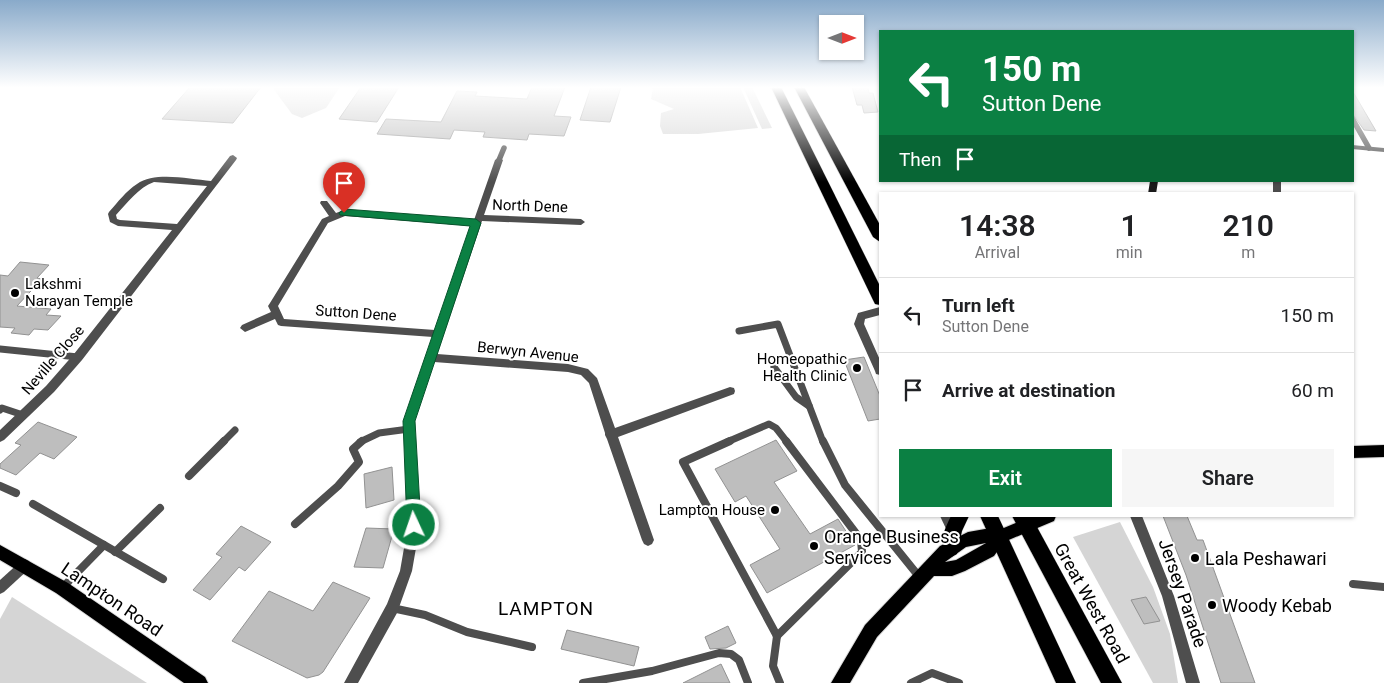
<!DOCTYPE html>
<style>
body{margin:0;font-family:Roboto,sans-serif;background:#f6f6f6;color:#202124;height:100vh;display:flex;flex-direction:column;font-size:19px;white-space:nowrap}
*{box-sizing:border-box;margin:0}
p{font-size:16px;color:#757577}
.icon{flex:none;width:28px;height:28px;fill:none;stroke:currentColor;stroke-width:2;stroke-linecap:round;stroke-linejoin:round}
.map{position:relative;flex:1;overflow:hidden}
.details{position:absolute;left:879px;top:192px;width:475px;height:325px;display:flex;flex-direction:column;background:#fff;border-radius:0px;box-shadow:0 1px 4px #0004}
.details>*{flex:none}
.hud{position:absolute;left:879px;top:30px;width:475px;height:152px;border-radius:0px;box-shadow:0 1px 4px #0004;background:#0b8043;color:#fff;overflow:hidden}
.needle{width:32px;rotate:90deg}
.buttons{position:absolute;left:819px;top:15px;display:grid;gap:10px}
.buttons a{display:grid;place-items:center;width:45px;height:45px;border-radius:0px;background:#fff;box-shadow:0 1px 4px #0004;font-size:25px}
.pin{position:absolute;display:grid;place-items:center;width:42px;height:42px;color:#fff;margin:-51px -21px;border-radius:50% 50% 50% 0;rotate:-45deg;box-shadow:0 0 5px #0007}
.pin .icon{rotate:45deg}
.me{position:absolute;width:55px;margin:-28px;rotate:357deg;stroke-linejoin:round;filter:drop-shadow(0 0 4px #0008)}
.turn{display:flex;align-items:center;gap:18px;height:105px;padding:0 20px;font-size:22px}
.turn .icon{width:65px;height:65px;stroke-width:2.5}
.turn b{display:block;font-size:35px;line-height:42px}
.then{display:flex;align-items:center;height:48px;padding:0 20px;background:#0003;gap:10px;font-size:19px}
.eta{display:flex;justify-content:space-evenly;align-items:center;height:85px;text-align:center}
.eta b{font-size:30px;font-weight:600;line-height:35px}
.button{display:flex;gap:10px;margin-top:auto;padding:10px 20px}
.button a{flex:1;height:58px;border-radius:0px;background:#0b8043;color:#fff;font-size:20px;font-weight:600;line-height:58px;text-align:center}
.button a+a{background:#f6f6f6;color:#202124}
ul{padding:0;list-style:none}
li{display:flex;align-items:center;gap:15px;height:75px;padding:0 20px;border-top:1px solid #e0e0e0}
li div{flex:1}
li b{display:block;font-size:19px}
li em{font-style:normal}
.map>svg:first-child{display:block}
</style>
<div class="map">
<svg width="1384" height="683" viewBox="0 0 1384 683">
<rect width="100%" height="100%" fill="#fff"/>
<g fill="#d5d5d5">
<path d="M272,87H340L326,108L302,118L292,114Z"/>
<path d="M653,87H740L758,128L698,134H663L660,126L661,113L674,109L651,99Z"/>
<path d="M743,87H752L772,128L762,129Z"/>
<path d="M1120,522L1153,587L1170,634L1178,683H1153L1073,537Z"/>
<path d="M12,597L147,683H0V619Z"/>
</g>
<g fill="#bebebe" stroke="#929292">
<path d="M190,87H261L233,123L162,119Z"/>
<path d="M361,87H399L377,122L339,119Z"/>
<path d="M532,87H565L554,116L571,117L564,136L529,134L527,140L483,137L485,132L454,130L450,139L377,134L386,119L441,122L457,91L477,92L475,96L527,99Z"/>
<path d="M591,87H621L610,122L580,120Z"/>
<path d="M852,87H868L869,93H873L878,112L864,113L862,105H857Z"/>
<path d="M1352,90L1376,131L1364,130L1352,113Z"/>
<path d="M20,262L49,265L37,278L42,279L17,306L51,309L46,315L61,316L48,330L34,329L29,335L11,333L15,328L0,327V275L8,276Z"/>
<path d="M864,357L880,396V419L868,421L844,360Z"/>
<path d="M38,422L77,437L54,459L40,453L16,475L0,468V464L21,445L15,443Z"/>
<path d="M776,440L797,471L774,482L810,534L838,519L855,545L767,593L750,565L780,549L746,496L735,502L715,469Z"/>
<path d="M392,467L394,500L366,508L364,474Z"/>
<path d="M1163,516H1187L1197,540H1203L1255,683H1221L1186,575Z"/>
<path d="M241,526L271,542L245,571L239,567L210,600L193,590L222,557L216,554Z"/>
<path d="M366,528L394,529L383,568L354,567Z"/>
<path d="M333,582L370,598L323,672L319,675L307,678L232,641L269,591L313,611Z"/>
<path d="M1146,597L1160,621L1144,624L1131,600Z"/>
<path d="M728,626L736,643L726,648L710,649L705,637Z"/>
<path d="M567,630L639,647L634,666L561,649Z"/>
<path d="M721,664L730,683H683Z"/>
</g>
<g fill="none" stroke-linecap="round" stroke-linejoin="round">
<defs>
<g id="primary">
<path d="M1384,445V457L1352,458V446Z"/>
<path d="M1032,516H1056L1054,521L1004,542L994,556L965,571L952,576H934L877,637L850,683H831L865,625L940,546L968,532L985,529L999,530ZM986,543L956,560L945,562L966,547Z"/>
<path d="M0,545L68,583L205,677L208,683H184L56,593L0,560Z"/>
</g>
<g id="highway">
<path d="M771,87H781L880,286V305L875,304L873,300Z"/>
<path d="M794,87H804L880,225V242L873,237Z"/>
<path d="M951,516H969L962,531L957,554L951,557L945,554C939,541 945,528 951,516Z"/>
<path d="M980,516H998L1076,683H1056Z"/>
<path d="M1012,516H1031L1122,683H1101Z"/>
</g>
</defs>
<use href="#primary" stroke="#dbdbdb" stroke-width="2"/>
<use href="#highway" stroke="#dbdbdb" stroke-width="1"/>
<g stroke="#4e4e4e" stroke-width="5.5">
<path d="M1352,118L1369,148"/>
<path d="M499,160L504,148"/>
</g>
<g stroke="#4e4e4e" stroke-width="7">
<path d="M739,331L778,324L823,442"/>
<path d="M0,349L78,357"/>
<path d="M774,367L796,397L809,406"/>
<path d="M0,410L2,408L23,415"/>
<path d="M223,442L235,430"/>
<path d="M360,442L379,433L409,429"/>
<path d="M727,442L769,424L776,428L787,442"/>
</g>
<g stroke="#4e4e4e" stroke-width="8">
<path d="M730,441L683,462L777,636"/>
<path d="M823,441L845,485L921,579"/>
<path d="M189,476L224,441"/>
<path d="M0,486L16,493"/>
<path d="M33,504L163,579"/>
<path d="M295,524L338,486L359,462L353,449L362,441"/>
<path d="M115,552L160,508"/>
<path d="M1353,584L1384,587"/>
<path d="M62,588L104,545"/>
<path d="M392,608L425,615L467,632L532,647"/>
<path d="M777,636L773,666L780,683"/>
<path d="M777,636L862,552L861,540L786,441"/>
<path d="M583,683L652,671L719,653L731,654L739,660L748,683"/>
<path d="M911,683L932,673L959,683"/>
</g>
<g fill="#4e4e4e" fill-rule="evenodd">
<path d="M1352,145L1384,148V152L1352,149Z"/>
<path d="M233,155L237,158L236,160L82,360L54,392L4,440L0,442V430L46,386L74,354L172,230L118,226L110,222L108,214L109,212C118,202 126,191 137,184C155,171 189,179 211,181L230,156ZM154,182L207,186L177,224L120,220L117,219L116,215C128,202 138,188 154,182Z"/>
<path d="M499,157L503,160L484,215L581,219L585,222L581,225L482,221L437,354L568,364L588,369L597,378L615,428L730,387L734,388L735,391L734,394L618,437L654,540L652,544L648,546L644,544L642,540L607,439L605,435V433L589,383L581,375L568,372L434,362L414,421L420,525L412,571L397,613L358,683H344L387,604L400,571L408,525L404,421L433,337L281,326L278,325L275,319L245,332L240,328L242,325L271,312L268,306L270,303L322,219L329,216L320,203L321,201H327L336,213L344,210L474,220L495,160ZM345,216L472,226L435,330L284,319L278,306L328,223Z"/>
<rect x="1273" y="181" width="8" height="13"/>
<path d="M880,307V315L865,319L864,324L880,360V375L876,374L875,371L854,324L858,313Z"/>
<path d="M940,516H952L959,531L957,535L953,537L949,535Z"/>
<path d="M1130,516H1142L1174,596L1200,683H1186L1162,596Z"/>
<path d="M25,559L29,561L31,565L29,569L4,592L0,594V580L21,561Z"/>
</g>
<path fill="#1b1b1b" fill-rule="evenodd" d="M1150,181H1158L1156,194H1148Z"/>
<use href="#primary" fill="#000" fill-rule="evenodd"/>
<use href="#highway" fill="#000" fill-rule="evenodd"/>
</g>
<linearGradient id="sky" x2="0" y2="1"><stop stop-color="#89aaca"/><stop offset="0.48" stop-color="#fff"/><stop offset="1" stop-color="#fff" stop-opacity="0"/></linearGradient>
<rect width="1384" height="182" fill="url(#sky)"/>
<path fill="#0b8043" stroke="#07532c" d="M344,209L476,219L481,223L415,421L421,525L419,529L414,531L409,529L407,525L403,421L470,226L340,215L339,213Z"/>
<g fill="#000" stroke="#fff" stroke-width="2">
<circle cx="15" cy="293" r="5"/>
<circle cx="857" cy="368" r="5"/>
<circle cx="775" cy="510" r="5"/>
<circle cx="814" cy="546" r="5"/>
<circle cx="1195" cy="558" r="5"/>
<circle cx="1212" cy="605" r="5"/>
</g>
<g text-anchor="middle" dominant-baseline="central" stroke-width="4" stroke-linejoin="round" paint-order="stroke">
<g font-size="15" fill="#000" stroke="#fff">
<text transform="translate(530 206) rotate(2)">North Dene</text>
<text transform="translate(356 313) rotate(4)">Sutton Dene</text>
<text transform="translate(528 352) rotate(6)">Berwyn Avenue</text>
<text transform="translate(53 360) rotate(-49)">Neville Close</text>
</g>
<g font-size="15" fill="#000" stroke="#fff" text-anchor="end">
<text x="25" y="284" text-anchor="start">Lakshmi<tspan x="25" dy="17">Narayan Temple</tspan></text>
<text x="847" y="359">Homeopathic<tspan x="847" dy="17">Health Clinic</tspan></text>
<text x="765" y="510">Lampton House</text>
</g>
<g font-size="18" fill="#000" stroke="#fff" text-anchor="start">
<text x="824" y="536">Orange Business<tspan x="824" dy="21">Services</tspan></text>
<text x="1205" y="558">Lala Peshawari</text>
<text x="1222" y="605">Woody Kebab</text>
</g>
<g font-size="18" fill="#000" stroke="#fff">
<text transform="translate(1183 593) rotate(71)">Jersey Parade</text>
<text transform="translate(112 599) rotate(34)">Lampton Road</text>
<text transform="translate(1092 603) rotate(61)">Great West Road</text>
</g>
<g font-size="19" letter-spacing="1" fill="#000" stroke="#fff">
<text x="546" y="608">LAMPTON</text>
</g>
</g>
</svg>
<div class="buttons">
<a><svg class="needle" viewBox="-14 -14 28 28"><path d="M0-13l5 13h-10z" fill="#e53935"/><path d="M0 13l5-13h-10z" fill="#757577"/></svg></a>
</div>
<div class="pin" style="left:344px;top:213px;background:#d93025"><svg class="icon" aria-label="arrive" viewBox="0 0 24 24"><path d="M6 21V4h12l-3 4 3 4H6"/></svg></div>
<svg class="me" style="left:414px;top:525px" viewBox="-20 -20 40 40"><circle r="17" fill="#0b8043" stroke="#fff" stroke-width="3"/><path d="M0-11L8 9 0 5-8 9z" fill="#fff"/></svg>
<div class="hud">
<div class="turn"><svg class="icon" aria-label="left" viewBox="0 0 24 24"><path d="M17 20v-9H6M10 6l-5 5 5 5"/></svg><div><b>150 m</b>Sutton Dene</div></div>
<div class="then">Then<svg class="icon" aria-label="arrive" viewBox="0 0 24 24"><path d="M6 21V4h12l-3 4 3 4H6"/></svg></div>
</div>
<section class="details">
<div class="eta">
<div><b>14:38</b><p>Arrival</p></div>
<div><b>1</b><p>min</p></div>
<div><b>210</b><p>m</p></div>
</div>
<ul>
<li><svg class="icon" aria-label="left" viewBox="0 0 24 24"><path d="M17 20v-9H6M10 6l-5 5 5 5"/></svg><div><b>Turn left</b><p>Sutton Dene</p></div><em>150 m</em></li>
<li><svg class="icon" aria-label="arrive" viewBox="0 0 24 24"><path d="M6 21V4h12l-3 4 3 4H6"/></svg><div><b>Arrive at destination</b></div><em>60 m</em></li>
</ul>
<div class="button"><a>Exit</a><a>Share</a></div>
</section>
</div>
